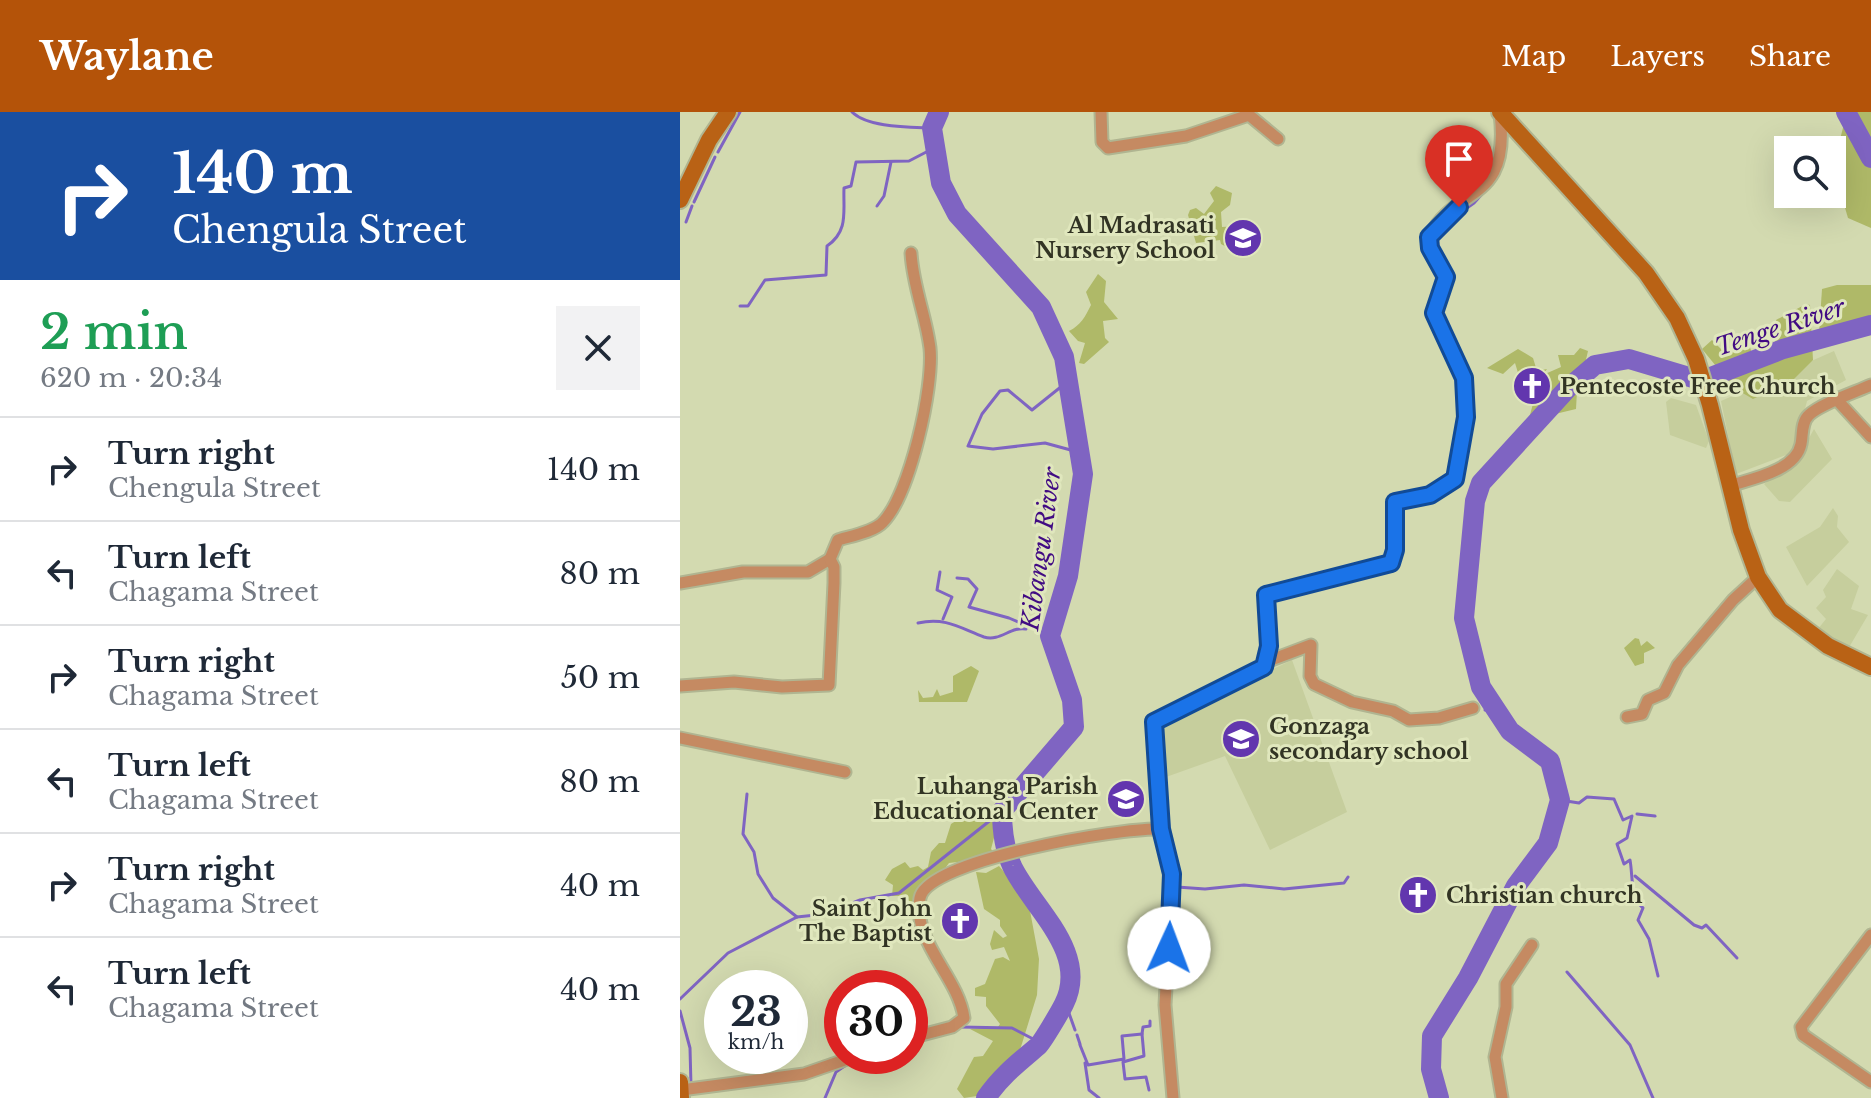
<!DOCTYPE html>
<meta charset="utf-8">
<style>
body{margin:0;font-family:"Libre Baskerville",serif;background:#f2f2f3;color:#1f2937;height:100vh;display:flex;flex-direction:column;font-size:30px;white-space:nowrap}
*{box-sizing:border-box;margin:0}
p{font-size:26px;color:#747a83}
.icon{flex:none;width:44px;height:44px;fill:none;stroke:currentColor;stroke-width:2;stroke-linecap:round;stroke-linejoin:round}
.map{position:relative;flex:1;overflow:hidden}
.panel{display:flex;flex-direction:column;background:#fff;width:680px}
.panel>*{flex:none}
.hud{background:#1a4fa0;color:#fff;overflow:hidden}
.buttons{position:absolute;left:1094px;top:24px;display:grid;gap:16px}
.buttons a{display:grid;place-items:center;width:72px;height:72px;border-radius:0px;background:#fff;box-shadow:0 8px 32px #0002;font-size:40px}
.speed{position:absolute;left:24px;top:858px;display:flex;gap:16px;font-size:40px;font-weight:700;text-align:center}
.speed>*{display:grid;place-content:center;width:104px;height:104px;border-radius:50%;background:#fff;box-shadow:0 8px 32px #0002;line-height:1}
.speed small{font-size:20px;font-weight:400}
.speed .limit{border:12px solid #d22;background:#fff;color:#111}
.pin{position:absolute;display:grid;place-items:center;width:68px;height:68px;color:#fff;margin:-82px -34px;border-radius:50% 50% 50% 0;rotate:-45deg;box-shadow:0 0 8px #0007}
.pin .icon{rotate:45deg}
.me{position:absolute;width:88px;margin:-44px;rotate:2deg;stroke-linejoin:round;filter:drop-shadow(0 0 6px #0008)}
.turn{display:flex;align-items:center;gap:28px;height:168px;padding:0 40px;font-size:36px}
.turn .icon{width:104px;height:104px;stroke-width:2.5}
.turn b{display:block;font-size:56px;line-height:68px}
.round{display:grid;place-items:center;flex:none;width:84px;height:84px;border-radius:0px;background:#f2f2f3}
.head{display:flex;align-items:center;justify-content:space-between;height:136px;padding:0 40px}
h1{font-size:48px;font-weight:600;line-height:60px;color:#1e9e55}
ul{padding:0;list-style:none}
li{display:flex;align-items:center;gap:24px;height:104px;padding:0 40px;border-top:2px solid #e0e1e3}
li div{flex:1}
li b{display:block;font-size:30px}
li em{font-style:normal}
header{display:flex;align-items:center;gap:48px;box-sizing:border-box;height:112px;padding:0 40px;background:#b45309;color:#fff}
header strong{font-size:38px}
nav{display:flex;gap:44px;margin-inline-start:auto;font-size:28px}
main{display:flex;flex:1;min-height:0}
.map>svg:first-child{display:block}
</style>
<header>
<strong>Waylane</strong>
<nav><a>Map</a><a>Layers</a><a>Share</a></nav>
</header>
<main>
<section class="panel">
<div class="hud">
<div class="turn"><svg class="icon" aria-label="right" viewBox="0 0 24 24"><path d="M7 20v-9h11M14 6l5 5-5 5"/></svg><div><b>140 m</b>Chengula Street</div></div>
</div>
<div class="head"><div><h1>2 min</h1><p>620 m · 20:34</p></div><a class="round"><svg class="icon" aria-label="close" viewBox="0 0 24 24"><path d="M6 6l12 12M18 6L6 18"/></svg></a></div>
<ul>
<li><svg class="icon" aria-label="right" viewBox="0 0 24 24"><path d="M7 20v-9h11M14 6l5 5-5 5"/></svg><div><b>Turn right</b><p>Chengula Street</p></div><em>140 m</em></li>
<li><svg class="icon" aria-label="left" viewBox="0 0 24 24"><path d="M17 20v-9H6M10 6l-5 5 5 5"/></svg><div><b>Turn left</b><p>Chagama Street</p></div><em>80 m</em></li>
<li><svg class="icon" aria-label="right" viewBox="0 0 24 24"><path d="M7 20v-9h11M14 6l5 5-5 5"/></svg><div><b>Turn right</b><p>Chagama Street</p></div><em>50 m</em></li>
<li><svg class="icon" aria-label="left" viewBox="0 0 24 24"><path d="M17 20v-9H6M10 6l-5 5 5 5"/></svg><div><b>Turn left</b><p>Chagama Street</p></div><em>80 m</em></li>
<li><svg class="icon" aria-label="right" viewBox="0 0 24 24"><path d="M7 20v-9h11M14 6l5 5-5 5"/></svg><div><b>Turn right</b><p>Chagama Street</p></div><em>40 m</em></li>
<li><svg class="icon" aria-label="left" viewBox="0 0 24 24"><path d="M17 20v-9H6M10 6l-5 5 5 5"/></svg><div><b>Turn left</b><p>Chagama Street</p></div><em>40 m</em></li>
</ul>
</section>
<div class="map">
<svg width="1191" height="986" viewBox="0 0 1191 986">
<rect width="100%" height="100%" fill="#d3dab0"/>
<g fill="#c6ce9d">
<path d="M1154,239L1166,268L1127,289L1114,340L1056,362L1041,289Z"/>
<path d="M991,286L1016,293L1029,329L1026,336L990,323L986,290Z"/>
<path d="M1134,317L1152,347L1110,390L1099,389L1084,372L1117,348Z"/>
<path d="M1153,396L1158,404L1157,415L1169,430L1127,474L1106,435L1140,415Z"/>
<path d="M1157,457L1179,474L1171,497L1188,503L1168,537L1138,517L1146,507L1136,496L1146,485L1143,478Z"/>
<path d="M612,548L667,700L590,738L545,644L486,665L481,610Z"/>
</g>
<g fill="#afb968">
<path d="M1167,0H1191V116L1168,106L1153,55Z"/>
<path d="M536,74L552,81L550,93L541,100L542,115L557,114L554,139L541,132L540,128L516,131L508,103L510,98L516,96L524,102L534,89L530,81Z"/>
<path d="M418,162L426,169L424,190L438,207L423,209L425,226L429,230L404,252L399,251L405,231L398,229L389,219C401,213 405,205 411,193L406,180Z"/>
<path d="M1157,173H1191V220L1163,225L1139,222L1142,177Z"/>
<path d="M1126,192L1130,193L1133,248L1113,268L1073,287L1054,276L1022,237L1032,228L1044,240L1054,238V225L1064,221L1073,243L1095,232L1096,208Z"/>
<path d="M900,236L908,239L905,252L909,256L904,274L897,279L896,297L871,303L860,312L849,307L857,276L868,279L865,262L881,255L878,243H894Z"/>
<path d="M838,237L853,246L857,259L867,257L861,265L851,266L847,261L839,264L835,251L823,262L807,256Z"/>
<path d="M955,526L959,527L961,534L967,529L975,536L964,541V551L955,554L944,536Z"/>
<path d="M291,554L299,559L287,590H239L238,578L243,586L253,585L257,577L260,584L273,580V564Z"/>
<path d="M304,699L305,703H315L319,707L311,737L315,742L290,754L286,749L269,751L266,755L269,761L264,766L260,760L234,794L224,784H212L213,773L205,768L212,757L225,750L230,756L238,754L243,758L248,755L251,740L259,731H265L271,712L287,702Z"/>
<path d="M319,754L348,788L359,847L357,883L340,938L297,984L284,986L277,977L294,945L303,944L313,929L290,917L318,915L320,912L306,894V885L295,884V876L305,872L315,847L323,845L330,849L324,835L312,838L310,832L314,818L323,826L327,824L320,814V808L304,797L296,760L306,761Z"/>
</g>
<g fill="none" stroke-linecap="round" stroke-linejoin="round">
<g stroke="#7f64c2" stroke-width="3">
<path d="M172,0C188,16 230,15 252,16"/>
<path d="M38,40L60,0"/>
<path d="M14,90L35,45"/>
<path d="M197,94L204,84L211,50"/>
<path d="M6,110L12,94"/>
<path d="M763,113L794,91L811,72"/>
<path d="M754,129L763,148"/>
<path d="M60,194H68L85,168L146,163L147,134C169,119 163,99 164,76L171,74L176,50L229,49L254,36"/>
<path d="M782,249L787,264"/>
<path d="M387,270L352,298L328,278L320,279L302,302L288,334L313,337L365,331L398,340"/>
<path d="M755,386L770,379L777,370"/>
<path d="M260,460L257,478L272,485L263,507"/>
<path d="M277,466L288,467L297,477L289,495L329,506L370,524"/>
<path d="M238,511C266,505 280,516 304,525C320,530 331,514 346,517"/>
<path d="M805,598L813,597"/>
<path d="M67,682L63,722L74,740L78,762L93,786L117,805"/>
<path d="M880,688L899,691L907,685L934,687L943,708L952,704L947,726L937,732L944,752L950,748C953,764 950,785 963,796L958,808L969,827L978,864"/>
<path d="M957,702L975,704"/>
<path d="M955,764L1014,813L1022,816L1026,813L1057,846"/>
<path d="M497,775L525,777L564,773L604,777L664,771L668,765"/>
<path d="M887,860L950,933L973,986"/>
<path d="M0,887L48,841L117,805L145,802L180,788L219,781L322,699"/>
<path d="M385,890L395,918"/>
<path d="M0,899L10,936L11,974"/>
<path d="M280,915L332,916L361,931"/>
<path d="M462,922L463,915L470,914V909"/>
<path d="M397,923L400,932"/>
<path d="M400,933L408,953L444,947L442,924L462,922L464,944L443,950L445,967L466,965L469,978"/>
<path d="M405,951L409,978L419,986"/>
<path d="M145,986L156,960L166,953"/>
</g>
<g stroke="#7f64c2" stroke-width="20">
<path d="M259,0L252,16L261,71L277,102L361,195L384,245L403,362L388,464L370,524L392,588L394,615L322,699C322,718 324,736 332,754C352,796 410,840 384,892C380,900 363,929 358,934C338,951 321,964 306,986"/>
<path d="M1166,0L1191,46"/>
<path d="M759,986L751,957L752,924L788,866L836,774L868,731L880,688L870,649L830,619L801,575L784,506L795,389L801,371L887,277L915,253L949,247L1016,267L1028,266L1103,237L1191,213"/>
</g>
<defs>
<g id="street">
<path d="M421,0L422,30L428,36L506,24L569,3L598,27"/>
<path d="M1158,289L1191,325"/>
<path d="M1049,374C1071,367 1116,359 1121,332C1123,323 1121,310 1129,303C1140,292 1176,280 1191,273"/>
<path d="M0,471L63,460H128L150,447L158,428C171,424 194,420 203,410C230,382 254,275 250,236C246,204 233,175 231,141"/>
<path d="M586,550L631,533L630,564L634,572L672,590L713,599L729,608L759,606L793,596"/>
<path d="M0,574L54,570L102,575L149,573L154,471V455L150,447"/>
<path d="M947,605L962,602L968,588L984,581L998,553L1053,488L1078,465"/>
<path d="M0,626L165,660"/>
<path d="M1191,823L1121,915L1123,923L1191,970"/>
<path d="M230,926L272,915L284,906C278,864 232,830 240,786C247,748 442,715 481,717"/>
<path d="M1,978L124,962L176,944"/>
<path d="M493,986L485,893L492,762L481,717L474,610L584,555L589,534L586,483L711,451L715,438V390L750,383L775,367L786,305L784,266L754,201L766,165L750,136L749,125C776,72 831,93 820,1"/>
<path d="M822,986L815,945L826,895V872L852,833"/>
</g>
<g id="secondary">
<path d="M820,0L966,161L997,206L1016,247L1030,293L1061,418L1078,465L1100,498L1148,534L1191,555"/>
<path d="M0,88L29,28L48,0"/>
<path d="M0,970L1,986"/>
</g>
</defs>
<use href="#street" stroke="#b0b591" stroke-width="15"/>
<use href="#secondary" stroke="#b0b591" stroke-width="20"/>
<use href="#street" stroke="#c58a62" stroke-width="11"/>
<use href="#secondary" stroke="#b96215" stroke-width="16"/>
</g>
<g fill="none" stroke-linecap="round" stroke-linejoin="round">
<defs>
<path id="route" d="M489,836L492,762L481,717L474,610L584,555L589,534L586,483L711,451L715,438V390L750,383L775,367L786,305L784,266L754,201L766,165L750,136L749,125L779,95"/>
</defs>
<use href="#route" stroke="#114b97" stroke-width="20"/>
<use href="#route" stroke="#1a73e8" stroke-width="14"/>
</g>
<defs>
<symbol id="school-disc" viewBox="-11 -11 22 22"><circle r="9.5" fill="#6236ae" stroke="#e0e7bd"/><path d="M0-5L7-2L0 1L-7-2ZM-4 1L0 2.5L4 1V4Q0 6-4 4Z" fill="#fff"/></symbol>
<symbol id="church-disc" viewBox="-11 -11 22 22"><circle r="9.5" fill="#6236ae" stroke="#e0e7bd"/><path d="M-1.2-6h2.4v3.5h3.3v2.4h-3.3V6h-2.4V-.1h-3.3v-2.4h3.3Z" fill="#fff"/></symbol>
</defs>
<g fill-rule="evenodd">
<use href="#school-disc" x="541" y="104" width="44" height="44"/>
<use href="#church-disc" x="830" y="252" width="44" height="44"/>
<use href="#school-disc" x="539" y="605" width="44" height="44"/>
<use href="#school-disc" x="424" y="665" width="44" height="44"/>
<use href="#church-disc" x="716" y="761" width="44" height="44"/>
<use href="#church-disc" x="258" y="787" width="44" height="44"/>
</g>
<g text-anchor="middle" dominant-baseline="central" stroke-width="6" stroke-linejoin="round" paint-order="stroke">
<g font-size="22" font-weight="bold" fill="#323424" stroke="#e0e7bd" text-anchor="end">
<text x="535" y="113">Al Madrasati<tspan x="535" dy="25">Nursery School</tspan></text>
<text x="880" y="274" text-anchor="start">Pentecoste Free Church</text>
<text x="589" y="614" text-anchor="start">Gonzaga<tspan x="589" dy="25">secondary school</tspan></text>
<text x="418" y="674">Luhanga Parish<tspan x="418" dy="25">Educational Center</tspan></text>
<text x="766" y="783" text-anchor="start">Christian church</text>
<text x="252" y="796">Saint John<tspan x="252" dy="25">The Baptist</tspan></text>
</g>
<g font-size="24" font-style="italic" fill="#410b83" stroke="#e0e7bd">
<text transform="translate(1100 215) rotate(-18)">Tenge River</text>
<text transform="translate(361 437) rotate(-82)">Kibangu River</text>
</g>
</g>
</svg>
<div class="buttons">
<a><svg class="icon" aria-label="search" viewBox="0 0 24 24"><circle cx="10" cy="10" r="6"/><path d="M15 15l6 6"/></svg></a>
</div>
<div class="speed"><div>23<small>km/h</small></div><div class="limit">30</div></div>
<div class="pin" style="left:779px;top:95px;background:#d93025"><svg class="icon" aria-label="arrive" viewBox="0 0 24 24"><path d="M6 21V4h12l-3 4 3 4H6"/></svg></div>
<svg class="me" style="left:489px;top:836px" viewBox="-20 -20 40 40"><circle r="19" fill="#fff"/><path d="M0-13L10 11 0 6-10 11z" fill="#1a73e8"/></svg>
</div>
</main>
